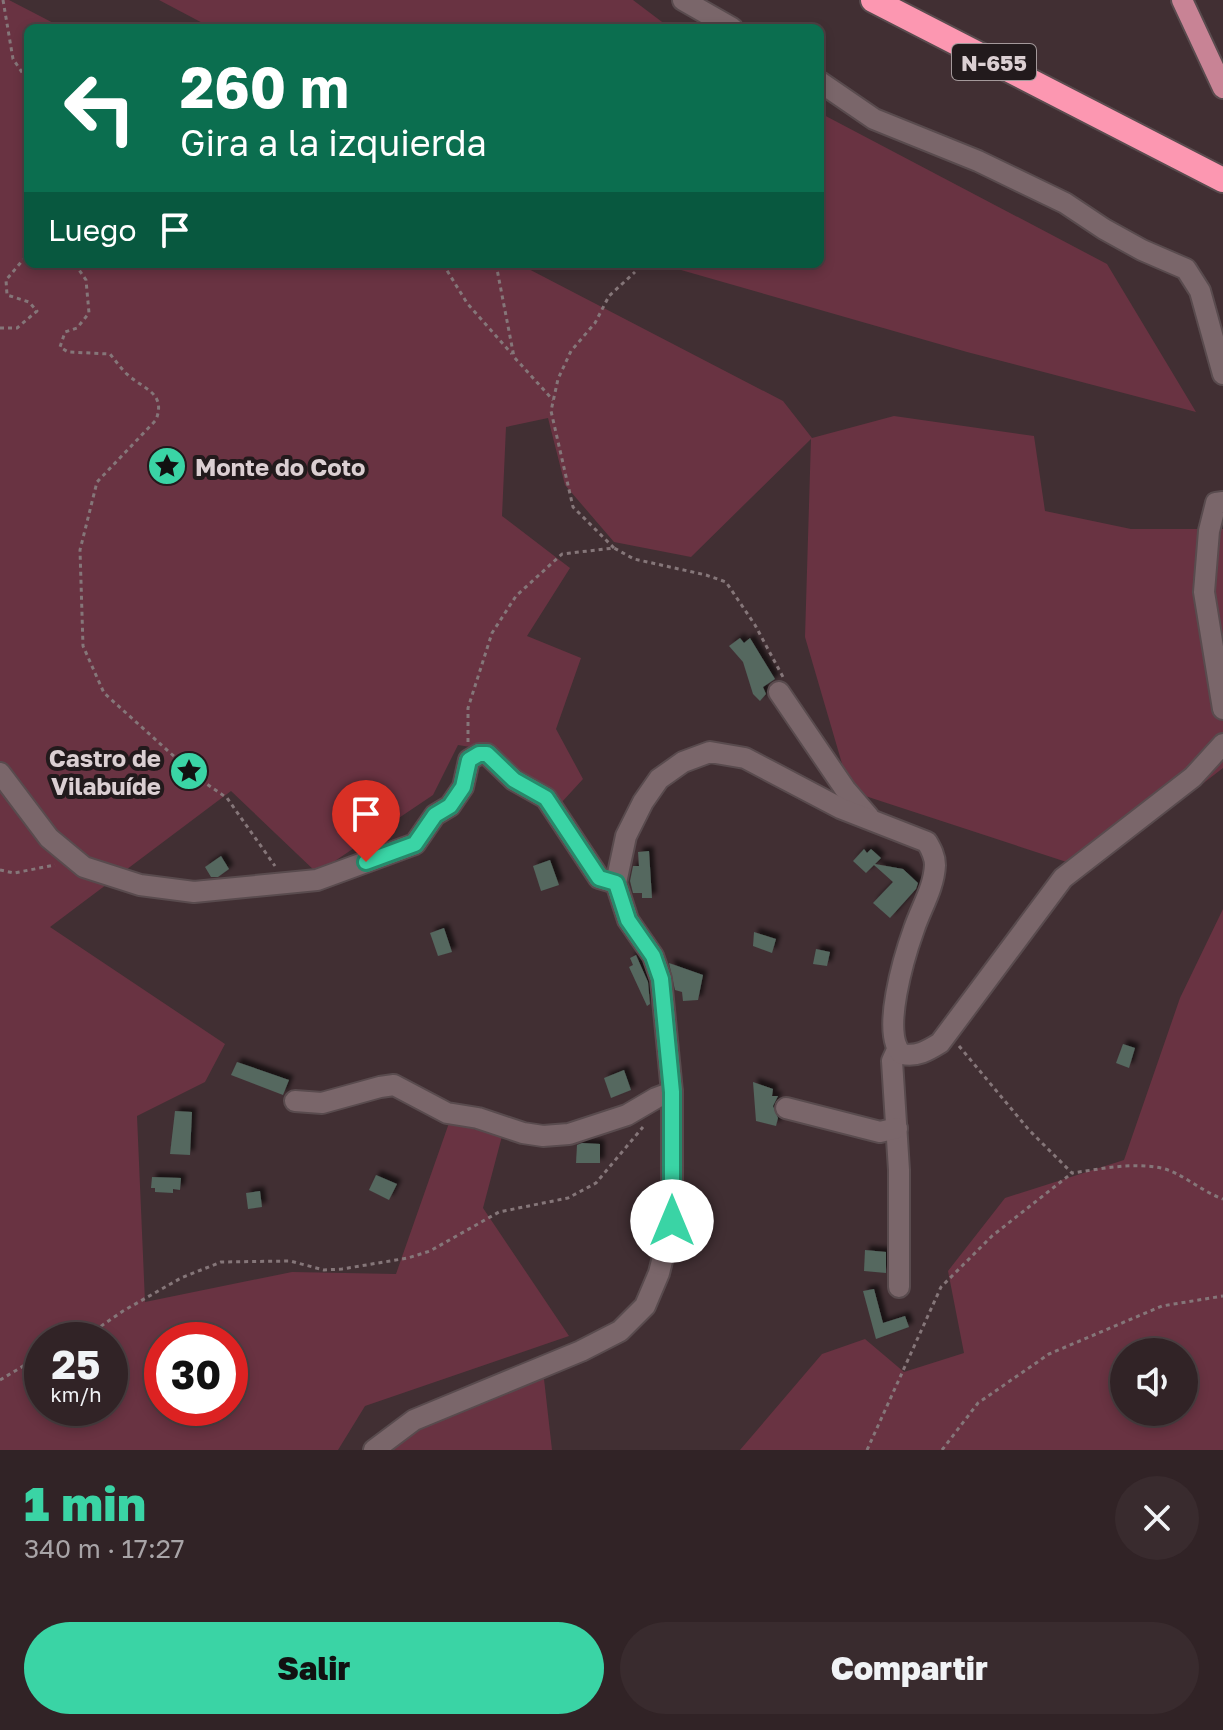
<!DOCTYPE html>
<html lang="es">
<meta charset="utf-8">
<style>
body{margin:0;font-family:"Golos Text",sans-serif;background:#392b2e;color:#f1f3f6;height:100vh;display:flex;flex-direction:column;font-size:30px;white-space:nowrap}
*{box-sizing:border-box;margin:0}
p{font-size:26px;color:#a8a4a7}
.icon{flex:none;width:44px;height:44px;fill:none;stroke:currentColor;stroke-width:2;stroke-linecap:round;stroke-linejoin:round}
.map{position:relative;height:1450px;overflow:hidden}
.side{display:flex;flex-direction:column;background:#312326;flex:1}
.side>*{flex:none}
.top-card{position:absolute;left:24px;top:24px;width:800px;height:244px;border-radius:12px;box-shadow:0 4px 12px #0003,0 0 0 2px #4c4043;background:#0b6e4f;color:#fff;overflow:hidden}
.fabs{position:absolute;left:1110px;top:1338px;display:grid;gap:16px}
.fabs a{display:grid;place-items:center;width:88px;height:88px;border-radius:50%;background:#312326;box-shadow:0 4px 12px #0003,0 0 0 2px #4c4043;font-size:40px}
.speed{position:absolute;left:24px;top:1322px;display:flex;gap:16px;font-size:40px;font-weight:700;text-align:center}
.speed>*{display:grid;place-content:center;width:104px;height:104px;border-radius:50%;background:#312326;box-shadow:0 4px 12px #0003,0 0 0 2px #4c4043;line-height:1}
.speed small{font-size:20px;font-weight:400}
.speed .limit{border:12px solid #d22;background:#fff;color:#111}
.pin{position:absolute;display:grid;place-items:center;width:68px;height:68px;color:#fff;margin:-82px -34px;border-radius:50% 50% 50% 0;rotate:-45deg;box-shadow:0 0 8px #0007}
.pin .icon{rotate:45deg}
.me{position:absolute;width:88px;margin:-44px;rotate:0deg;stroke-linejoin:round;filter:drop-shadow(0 0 6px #0008)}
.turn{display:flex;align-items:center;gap:28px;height:168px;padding:0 24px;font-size:36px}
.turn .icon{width:104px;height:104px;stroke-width:2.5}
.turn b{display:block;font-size:56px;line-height:68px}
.then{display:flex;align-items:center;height:76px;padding:0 24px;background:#0003;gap:16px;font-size:30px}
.round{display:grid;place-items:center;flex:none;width:84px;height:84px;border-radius:42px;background:#392b2e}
.overview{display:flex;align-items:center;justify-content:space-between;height:136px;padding:0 24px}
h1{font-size:48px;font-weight:800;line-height:60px;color:#3ad4a5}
.button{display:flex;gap:16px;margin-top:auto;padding:16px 24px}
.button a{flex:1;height:92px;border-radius:48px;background:#3ad4a5;color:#111;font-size:32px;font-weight:800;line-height:92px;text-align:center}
.button a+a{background:#392b2e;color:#f1f3f6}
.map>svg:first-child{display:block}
</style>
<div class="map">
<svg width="1223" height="1450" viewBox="0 0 1223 1450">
<defs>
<filter id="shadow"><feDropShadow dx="4.5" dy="-4.5" stdDeviation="2" flood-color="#0009"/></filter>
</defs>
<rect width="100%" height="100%" fill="#412f33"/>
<g fill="#693342" fill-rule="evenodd">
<path d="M0,0H9L63,28H28V264H519L783,401L812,438L894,416L1034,436L1045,511L1131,529H1223V768L1091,870L850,791L805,637L811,439L691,557L614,542L565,485L548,418L506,427L502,516L570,568L527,636L581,658L556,729L583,779L561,803L521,778L495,751L458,745L433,795L317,873L231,791L50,927L225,1044L205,1082L137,1116L145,1302L292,1272L396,1274L449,1123L502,1136L483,1208L569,1336L365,1406L338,1450H0ZM42,1340H110V1408H42ZM162,1340H230V1408H162Z"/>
<path d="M159,0H633L670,28H212Z"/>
<path d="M820,113L1107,264L1196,412L967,352L681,270L668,264H820Z"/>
<path d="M1223,909V1450H740L822,1354L865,1339L904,1372L964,1353L948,1271L1005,1198L1124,1160L1180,998ZM1184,1352V1412H1124V1352Z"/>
<path d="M544,1379L552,1450H391L398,1434Z"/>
</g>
<g fill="#54675f" filter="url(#shadow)">
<path d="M740,638L744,643L750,638L775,679L763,687L766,694L760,701L753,694L743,662L729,646Z"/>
<path d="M864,849L867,853L871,849L881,858L875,864L903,869L918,883L916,889L890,918L873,903L893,882L874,865L866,873L853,861Z"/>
<path d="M649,851L652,898H642V893H633L630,881L633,866H639L638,852Z"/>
<path d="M221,856L229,869L218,877H211L205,867Z"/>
<path d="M550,860L559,885L541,891L533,866Z"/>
<path d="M444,928L452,952L438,956L430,933Z"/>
<path d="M754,932L776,939L772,953L753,946Z"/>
<path d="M816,949L830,952L827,966L813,964Z"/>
<path d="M636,955L648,982L650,1004L647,1006L629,967L633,965L630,958Z"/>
<path d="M669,963L703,975L698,1000L683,1001L682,992L675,990Z"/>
<path d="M1123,1044L1135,1048L1129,1068L1116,1063Z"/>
<path d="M237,1062L289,1080L283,1095L231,1075Z"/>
<path d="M624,1070L631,1090L611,1098L604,1078Z"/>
<path d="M753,1082L773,1089L772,1096H778L773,1106L778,1118L776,1126L756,1121Z"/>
<path d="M175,1111L192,1112L190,1155L170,1154Z"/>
<path d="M582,1143L600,1144V1163H576L577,1145Z"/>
<path d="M376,1175L397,1184L389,1200L369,1190Z"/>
<path d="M152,1177L181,1178L180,1190L173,1189V1193L155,1192V1188H151Z"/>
<path d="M260,1191L262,1207L248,1209L246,1193Z"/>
<path d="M865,1250L886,1252V1273L864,1271Z"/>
<path d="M874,1289L883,1323L905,1316L909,1327L876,1339L863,1291Z"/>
</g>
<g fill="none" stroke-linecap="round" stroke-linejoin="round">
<defs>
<g id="minor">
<path d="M683,0L732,28"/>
<path d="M820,82L874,119L978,161L1065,203L1104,229L1142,250L1186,269L1200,291L1223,374"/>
<path d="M1223,502L1216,503L1209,531L1204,592L1223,709"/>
<path d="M779,692L845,789L869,817"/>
<path d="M0,773L49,838L84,867L140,885L194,892L317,880L415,844L435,815L450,806L463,787L469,760L479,754H487L514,780L546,798L599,878L616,883"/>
<path d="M897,1050L892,1061L899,1170V1287"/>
<path d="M295,1101L322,1103L380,1087L394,1085L447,1113L478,1118L523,1133L543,1136L569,1134L627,1115L656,1098L672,1092"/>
<path d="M786,1108L880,1132L897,1128"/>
<path d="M374,1450L414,1420L581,1351L620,1331L645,1306L659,1273L672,1221V1092L661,979L653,956L628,920L616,883L626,836L643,802L659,779L683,762L710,752L745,758L840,808L927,842C931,849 935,856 935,865C934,888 921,908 914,929C905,954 880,1035 902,1054C917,1057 927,1051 940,1043L1063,878L1193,777L1223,744"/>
</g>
<path id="major" d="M1182,0L1223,88"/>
<path id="highway" d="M873,0L1223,180"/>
</defs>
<use href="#minor" stroke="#594b4e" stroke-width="24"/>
<use href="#major" stroke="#594b4e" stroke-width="24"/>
<use href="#highway" stroke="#594b4e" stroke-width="28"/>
<g stroke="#857679" stroke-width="3" stroke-dasharray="4 4" stroke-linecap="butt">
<path d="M3,0L13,59L28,81"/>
<path d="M75,264L86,280L89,313L77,328L65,332L60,347L68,352L110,354C116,361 121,369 128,375C145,390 166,393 156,420L97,482L80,550L83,646L104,693L198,778L227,798L275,866"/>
<path d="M443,264L467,303L512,354"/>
<path d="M496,264L514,357L553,400"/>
<path d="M0,328H17L37,311L29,302L7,295L6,280L28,254"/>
<path d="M614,548L573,507L551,411L558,379L571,351L595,323L609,296L635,272"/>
<path d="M468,742V708L492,633L516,596L562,554L614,548L634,559L706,575L726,582L755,625L783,677"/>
<path d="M0,870L14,873L55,865"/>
<path d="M959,1046L1029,1130L1072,1173C1101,1169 1132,1162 1161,1168C1181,1172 1202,1192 1223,1199"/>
<path d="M81,1340L123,1311L181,1278L221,1262L290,1261L324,1270L342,1269L408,1258L430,1251L499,1212L568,1198L596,1183L643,1127"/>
<path d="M0,1380L25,1365L42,1360"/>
<path d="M867,1450L941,1287L992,1236L1072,1173"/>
<path d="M942,1450L978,1403L1049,1354L1162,1306L1223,1296"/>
</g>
<use href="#minor" stroke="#7a666a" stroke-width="20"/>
<use href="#major" stroke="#c88395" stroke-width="20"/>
<use href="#highway" stroke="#fc97b1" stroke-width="24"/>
</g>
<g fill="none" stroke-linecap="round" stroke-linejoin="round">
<defs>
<path id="route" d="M366,862L415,844L435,815L450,806L463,787L469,760L479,754H487L514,780L546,798L599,878L616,883L628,920L653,956L661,979L672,1092V1221"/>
</defs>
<use href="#route" stroke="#268a6b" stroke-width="20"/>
<use href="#route" stroke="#3ad4a5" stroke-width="14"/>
</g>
<defs>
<symbol id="sight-disc" viewBox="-11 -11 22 22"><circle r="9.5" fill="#3ad4a5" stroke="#221a1c"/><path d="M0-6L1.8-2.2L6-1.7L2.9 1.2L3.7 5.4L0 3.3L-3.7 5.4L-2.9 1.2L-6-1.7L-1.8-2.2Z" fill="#111"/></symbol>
</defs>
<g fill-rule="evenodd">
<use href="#sight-disc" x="145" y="444" width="44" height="44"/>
<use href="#sight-disc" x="167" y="749" width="44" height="44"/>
</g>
<g text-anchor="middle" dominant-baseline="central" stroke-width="8" stroke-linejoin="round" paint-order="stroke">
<rect fill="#221a1c" stroke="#a4999b" stroke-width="2" x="952" y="44" width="84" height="36" rx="6"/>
<g font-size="22" font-weight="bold" fill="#dbcfd2">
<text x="994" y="62">N-655</text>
</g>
<g font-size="24" font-weight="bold" fill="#dbcfd2" stroke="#221a1c" text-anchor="start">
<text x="195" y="466">Monte do Coto</text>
<text x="161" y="757" text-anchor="end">Castro de<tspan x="161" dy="28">Vilabuíde</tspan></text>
</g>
</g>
</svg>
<div class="fabs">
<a><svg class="icon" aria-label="sound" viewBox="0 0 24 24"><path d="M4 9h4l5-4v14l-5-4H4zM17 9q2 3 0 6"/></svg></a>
</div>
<div class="speed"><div>25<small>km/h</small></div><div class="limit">30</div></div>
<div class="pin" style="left:366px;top:862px;background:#d93025"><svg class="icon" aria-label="arrive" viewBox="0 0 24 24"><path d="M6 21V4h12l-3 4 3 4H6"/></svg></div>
<svg class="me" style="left:672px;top:1221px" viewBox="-20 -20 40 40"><circle r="19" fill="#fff"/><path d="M0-13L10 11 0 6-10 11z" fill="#3ad4a5"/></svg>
<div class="top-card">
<div class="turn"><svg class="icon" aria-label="left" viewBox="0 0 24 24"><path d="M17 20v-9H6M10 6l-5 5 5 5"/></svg><div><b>260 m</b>Gira a la izquierda</div></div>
<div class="then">Luego<svg class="icon" aria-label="arrive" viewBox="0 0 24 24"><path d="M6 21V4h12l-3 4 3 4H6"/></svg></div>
</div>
</div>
<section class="side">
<div class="overview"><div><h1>1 min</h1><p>340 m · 17:27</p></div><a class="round"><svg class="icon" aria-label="close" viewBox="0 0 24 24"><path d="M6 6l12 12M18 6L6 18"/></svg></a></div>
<div class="button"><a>Salir</a><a>Compartir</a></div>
</section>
